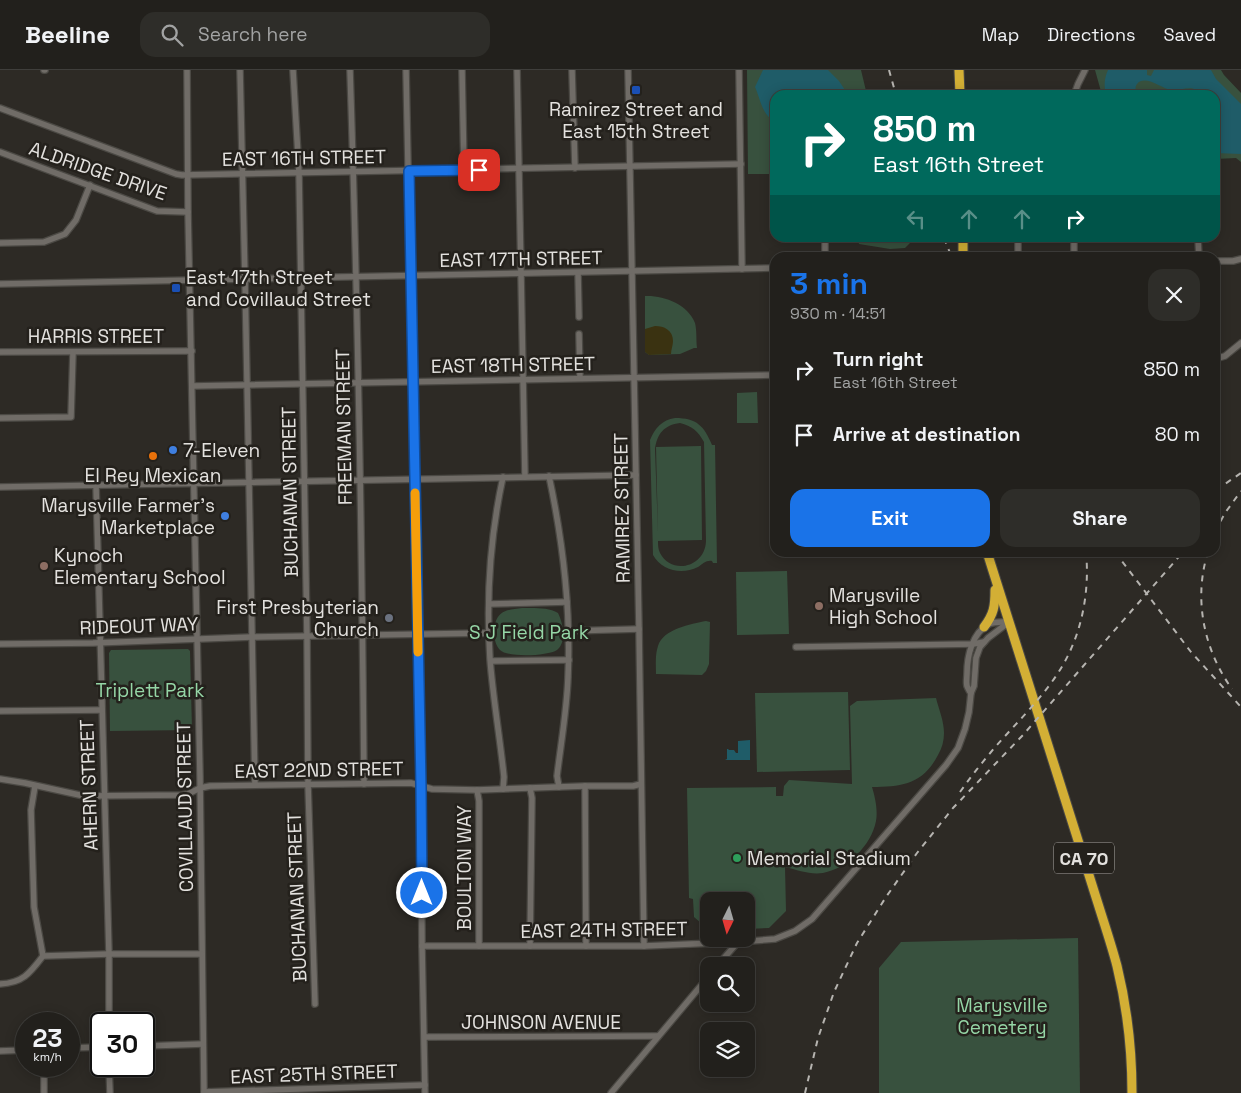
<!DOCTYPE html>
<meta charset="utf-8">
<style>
body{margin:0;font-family:"Space Grotesk",sans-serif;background:#2e2d29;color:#f1f3f6;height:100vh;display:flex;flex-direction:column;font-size:19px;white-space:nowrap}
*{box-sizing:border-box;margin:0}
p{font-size:16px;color:#a2a3a3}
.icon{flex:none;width:28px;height:28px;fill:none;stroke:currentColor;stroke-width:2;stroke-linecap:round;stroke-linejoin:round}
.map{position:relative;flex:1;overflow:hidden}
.panel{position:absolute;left:770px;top:182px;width:450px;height:305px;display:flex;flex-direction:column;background:#22201c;border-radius:15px;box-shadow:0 2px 12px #0003,0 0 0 1px #3f3e3b}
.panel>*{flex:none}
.guide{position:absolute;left:770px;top:20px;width:450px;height:152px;border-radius:15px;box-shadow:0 2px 12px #0003,0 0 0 1px #3f3e3b;background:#00695c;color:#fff;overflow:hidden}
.needle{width:32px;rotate:185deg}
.tools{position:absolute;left:700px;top:822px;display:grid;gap:10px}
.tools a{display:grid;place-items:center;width:55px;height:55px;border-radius:10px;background:#22201c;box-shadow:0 2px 12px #0003,0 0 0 1px #3f3e3b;font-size:25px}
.speed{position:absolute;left:15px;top:942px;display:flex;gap:10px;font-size:25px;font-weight:700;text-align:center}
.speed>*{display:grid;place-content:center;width:65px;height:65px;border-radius:50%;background:#22201c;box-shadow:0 2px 12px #0003,0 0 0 1px #3f3e3b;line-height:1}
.speed small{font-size:12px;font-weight:400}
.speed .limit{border:2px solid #111;border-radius:8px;background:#fff;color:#111}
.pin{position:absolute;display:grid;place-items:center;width:42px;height:42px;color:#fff;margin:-21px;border-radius:10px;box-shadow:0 2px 8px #0006}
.me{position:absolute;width:55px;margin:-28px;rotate:0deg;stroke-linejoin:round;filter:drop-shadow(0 0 4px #0008)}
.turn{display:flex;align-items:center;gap:18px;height:105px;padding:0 20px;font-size:22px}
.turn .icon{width:65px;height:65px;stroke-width:2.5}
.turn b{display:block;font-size:35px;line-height:42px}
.lanes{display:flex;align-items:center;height:48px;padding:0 20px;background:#0003;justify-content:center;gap:25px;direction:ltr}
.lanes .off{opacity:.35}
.round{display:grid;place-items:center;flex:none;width:52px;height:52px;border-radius:15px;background:#2e2d29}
.head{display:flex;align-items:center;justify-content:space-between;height:85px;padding:0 20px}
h1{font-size:30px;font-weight:700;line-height:38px;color:#1a73e8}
.action{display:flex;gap:10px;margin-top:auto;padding:10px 20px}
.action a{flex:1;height:58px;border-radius:15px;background:#1a73e8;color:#fff;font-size:20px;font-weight:700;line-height:58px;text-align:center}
.action a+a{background:#2e2d29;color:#f1f3f6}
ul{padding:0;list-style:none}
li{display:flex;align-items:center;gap:15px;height:65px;padding:0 20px}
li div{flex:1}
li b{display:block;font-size:19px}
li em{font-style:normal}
header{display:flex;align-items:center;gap:30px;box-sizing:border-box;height:70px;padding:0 25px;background:#22201c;border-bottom:1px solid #3f3e3b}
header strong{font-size:24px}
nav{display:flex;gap:28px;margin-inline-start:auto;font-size:18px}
.search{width:350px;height:45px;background:#2e2d29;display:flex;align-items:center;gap:12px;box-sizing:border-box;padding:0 18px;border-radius:15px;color:#a2a3a3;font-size:19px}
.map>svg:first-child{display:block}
</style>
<header>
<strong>Beeline</strong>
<div class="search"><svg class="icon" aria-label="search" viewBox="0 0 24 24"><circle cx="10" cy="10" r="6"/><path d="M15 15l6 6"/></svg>Search here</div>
<nav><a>Map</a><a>Directions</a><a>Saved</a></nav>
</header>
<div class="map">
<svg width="1241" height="1023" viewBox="0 0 1241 1023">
<rect width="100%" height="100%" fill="#2d2a25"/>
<g fill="#38513e" fill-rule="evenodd">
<path d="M747,0H861L867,25H775V104H748Z"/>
<path d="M1095,0H1221L1224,5L1241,23V92L1236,88L1215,89V25H1102Z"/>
<path d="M857,168H910V173L905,178L890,179L859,174Z"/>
<path d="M645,226C663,225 688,234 695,253C697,261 696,270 697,278H694L680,284L649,285L645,282Z"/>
<path d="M757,322L758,353H737V323Z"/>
<path d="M675,348C697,348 704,356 712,375H715L717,493H713L712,491C706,490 703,494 698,497C682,505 662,501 653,485L650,370C655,358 662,350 675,348ZM680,353C692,356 698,361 704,372L706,471C705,498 671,505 660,483C658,479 658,475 658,471L702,470L701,376L656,377L658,463L655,379C657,364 664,355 680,353Z"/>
<path d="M787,501L789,564L737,565L736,502Z"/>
<path d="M522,538C534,538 548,537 558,543C563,553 567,572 557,580C548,586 508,588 500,580C494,574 493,562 495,554C499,539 509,540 522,538Z"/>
<path d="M706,551L710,552L709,594L706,601L702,605L656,604C656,594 655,585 658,576C663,559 691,554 706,551Z"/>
<path d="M188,579L190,581L192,660L110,661L109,583L111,580Z"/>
<path d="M848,622L850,700L757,702L755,623Z"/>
<path d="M936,628C939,640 944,651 944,663C944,671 942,678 938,685C923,714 902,717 872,717C875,727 878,740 876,751C871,776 848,798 823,803C810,805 798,800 785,797L786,841L769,858L746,859V831H709V860L694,847L693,829L689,828L687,718L776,717V726H783L784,716L789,710L852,714L850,636L857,631Z"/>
<path d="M1078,868L1080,1023H879V898L901,872Z"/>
</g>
<path fill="#3a3211" d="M655,256C664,256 673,260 673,271C673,275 671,280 671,284L649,285L645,282V259Z"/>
<g fill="#1f5c68">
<path d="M763,0H828L839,11L847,23L849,25H775V50C763,48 760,28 755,17Z"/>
<path d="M1108,0H1147V5L1151,6L1154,0H1211L1216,9L1241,34V84L1215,83V25H1201C1194,13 1182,21 1171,20C1162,19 1145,4 1137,14C1134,18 1136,21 1139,25H1106C1104,16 1104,9 1108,0Z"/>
<path d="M750,670V690H725L727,689V679H728L729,680H734L736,683H738V671Z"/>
</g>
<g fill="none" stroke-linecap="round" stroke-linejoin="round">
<defs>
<g id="minor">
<path d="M44,0H45"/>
<path d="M187,0L188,142L200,706L204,1023"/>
<path d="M240,0L245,210L255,715"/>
<path d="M293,0L299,103L307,566L308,714L315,934"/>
<path d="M350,0C358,238 362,476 364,714"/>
<path d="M406,0L421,716L422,876L425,1023"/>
<path d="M462,0L464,100"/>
<path d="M517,0L525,407"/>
<path d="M572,0L575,98"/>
<path d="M628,0L639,559L644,876"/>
<path d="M739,0L742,199"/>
<path d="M1074,25L1078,14L1085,0"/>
<path d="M0,38L176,104L182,105L741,94"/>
<path d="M0,82L157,141L188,142"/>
<path d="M825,168V188"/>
<path d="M1074,168V188"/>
<path d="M1198,168L1199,188"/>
<path d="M0,173L44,172L65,164L76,150L90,115"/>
<path d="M1018,188V168"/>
<path d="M1215,191H1233L1241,189"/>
<path d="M578,203L579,247"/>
<path d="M0,214L775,198"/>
<path d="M579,264L580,308"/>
<path d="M0,282L192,281"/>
<path d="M1215,289L1225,286L1241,273"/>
<path d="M192,316L775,305"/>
<path d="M0,348L71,347L73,282"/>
<path d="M549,406C563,472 571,540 568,607C567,639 561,673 557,706L559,717"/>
<path d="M503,407C490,467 486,528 490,589C493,628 500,668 504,707L503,719"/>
<path d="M96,415L109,884V954"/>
<path d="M0,417L636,405"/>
<path d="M489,534L567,532"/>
<path d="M568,561L639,559"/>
<path d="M0,574L93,573L252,567L489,563"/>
<path d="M796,577L973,574L984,572"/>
<path d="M491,591L569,590"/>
<path d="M971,623C969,621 968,618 967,616C966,612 967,607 967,604C967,586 972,563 989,554C995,551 1002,552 1009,552"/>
<path d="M0,641L102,640"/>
<path d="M0,709L25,713L84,726L182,725L188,724L200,718L210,716L411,713L432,719L477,720L585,716H633L641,714"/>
<path d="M35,716L31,740L34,837L43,886"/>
<path d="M585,716L586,876"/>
<path d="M477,720L479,731V876"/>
<path d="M422,876H644L738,872L775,869L795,861L812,849L946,695L958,678L965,659L969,642L971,623L974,616L976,588L980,577L988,568L1009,552"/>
<path d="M530,876L532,728L530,718"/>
<path d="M717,896L738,872"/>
<path d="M0,914C23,913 30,903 43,886L109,884H201"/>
<path d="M425,967L658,966"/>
<path d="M144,976L203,974"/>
<path d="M69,978L101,977"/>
<path d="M0,981L26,980"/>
<path d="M44,996V1023"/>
<path d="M109,996L110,1023"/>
<path d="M204,1022L425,1015"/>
<path d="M611,1023L709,906"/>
</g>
<g id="highway">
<path d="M959,0L960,25"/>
<path d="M963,168V188"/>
<path d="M987,482L1100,840C1106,859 1112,877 1117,896C1127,937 1132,980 1132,1023"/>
<path d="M984,557C994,544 995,536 995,520"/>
</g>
</defs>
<use href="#minor" stroke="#4b4944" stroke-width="8"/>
<use href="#highway" stroke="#4b4944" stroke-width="11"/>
<use href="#minor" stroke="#706c67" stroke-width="5.5"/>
<use href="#highway" stroke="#d3af35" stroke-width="9"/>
<g stroke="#b6b4b0" stroke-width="2" stroke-dasharray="6 6" stroke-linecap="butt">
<path d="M889,0L896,25"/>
<path d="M944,168L952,188"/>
<path d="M1215,418L1222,416L1241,403"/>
<path d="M1215,462L1225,443L1241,421"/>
<path d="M1115,482L1191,582L1241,637"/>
<path d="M1208,482C1193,529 1204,580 1232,619"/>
<path d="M960,722C970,708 980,695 991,682C1013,656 1039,632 1058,603C1081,568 1090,524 1086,482"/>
<path d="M805,1023L818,968L834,922L857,873L886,827L917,783L953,738L1023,665L1183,482"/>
</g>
</g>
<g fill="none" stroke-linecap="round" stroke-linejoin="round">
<defs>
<path id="route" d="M422,823L421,716L409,101L479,100"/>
</defs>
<use href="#route" stroke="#114b97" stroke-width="12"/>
<use href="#route" stroke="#1a73e8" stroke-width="9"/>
<path stroke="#f59e0b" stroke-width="9" d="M415,423L418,582"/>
</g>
<g fill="#1a4fb4" stroke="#24211c" stroke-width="2">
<rect x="631" y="15" width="10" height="10" rx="2.5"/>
<rect x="171" y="213" width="10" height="10" rx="2.5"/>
</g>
<g fill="#3f7fe0" stroke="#24211c" stroke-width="2">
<circle cx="173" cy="380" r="5"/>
<circle cx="225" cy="446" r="5"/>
</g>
<circle fill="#e8710a" stroke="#24211c" stroke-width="2" cx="153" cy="386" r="5"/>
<g fill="#8d6e63" stroke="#24211c" stroke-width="2">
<circle cx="44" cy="496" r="5"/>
<circle cx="819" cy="536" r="5"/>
</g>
<circle fill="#6b7280" stroke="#24211c" stroke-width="2" cx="389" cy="548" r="5"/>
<circle fill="#2e9e5b" stroke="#24211c" stroke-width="2" cx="737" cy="788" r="5"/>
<g text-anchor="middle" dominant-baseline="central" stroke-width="5" stroke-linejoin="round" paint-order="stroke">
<rect fill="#24211c" stroke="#aaa7a4" stroke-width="1" x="1054" y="772.5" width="60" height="31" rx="4"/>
<g font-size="18" font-weight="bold" fill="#e3e1de">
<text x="1084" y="788">CA 70</text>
</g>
<g font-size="19" fill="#e3e1de" stroke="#24211c" text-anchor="start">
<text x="636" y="39" text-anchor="middle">Ramirez Street and<tspan x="636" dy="22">East 15th Street</tspan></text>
<text x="186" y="207">East 17th Street<tspan x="186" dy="22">and Covillaud Street</tspan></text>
<text x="183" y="380">7-Eleven</text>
<text x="153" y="405" text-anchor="middle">El Rey Mexican</text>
<text x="215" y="435" text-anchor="end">Marysville Farmer's<tspan x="215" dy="22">Marketplace</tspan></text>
<text x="54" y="485">Kynoch<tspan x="54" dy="22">Elementary School</tspan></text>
<text x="829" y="525">Marysville<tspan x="829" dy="22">High School</tspan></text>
<text x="379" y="537" text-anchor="end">First Presbyterian<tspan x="379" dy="22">Church</tspan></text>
<text x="747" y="788">Memorial Stadium</text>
</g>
<g font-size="19" fill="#e3e1de" stroke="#24211c">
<text transform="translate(304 88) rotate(-1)">EAST 16TH STREET</text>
<text transform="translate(98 101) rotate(19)">ALDRIDGE DRIVE</text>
<text transform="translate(521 189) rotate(-1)">EAST 17TH STREET</text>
<text x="96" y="266">HARRIS STREET</text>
<text transform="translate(513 295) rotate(-1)">EAST 18TH STREET</text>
<text transform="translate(344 357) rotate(-91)">FREEMAN STREET</text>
<text transform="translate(290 422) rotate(-91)">BUCHANAN STREET</text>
<text transform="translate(622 438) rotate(-91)">RAMIREZ STREET</text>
<text transform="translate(139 556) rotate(-2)">RIDEOUT WAY</text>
<text transform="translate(319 700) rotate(-1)">EAST 22ND STREET</text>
<text transform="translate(89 715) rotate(-92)">AHERN STREET</text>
<text transform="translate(185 737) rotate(-91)">COVILLAUD STREET</text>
<text transform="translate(464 798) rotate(-90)">BOULTON WAY</text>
<text transform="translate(297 827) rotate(-92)">BUCHANAN STREET</text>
<text transform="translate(604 860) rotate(-1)">EAST 24TH STREET</text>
<text x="541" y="952">JOHNSON AVENUE</text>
<text transform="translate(314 1004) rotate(-2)">EAST 25TH STREET</text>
</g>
<g font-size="19" fill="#95d6a6" stroke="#24211c">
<text x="529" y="562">S J Field Park</text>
<text x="150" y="620">Triplett Park</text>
<text x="1002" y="935">Marysville<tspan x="1002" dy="22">Cemetery</tspan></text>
</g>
</g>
</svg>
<div class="tools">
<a><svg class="needle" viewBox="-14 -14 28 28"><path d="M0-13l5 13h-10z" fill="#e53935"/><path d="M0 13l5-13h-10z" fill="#a2a3a3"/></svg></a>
<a><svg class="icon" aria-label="search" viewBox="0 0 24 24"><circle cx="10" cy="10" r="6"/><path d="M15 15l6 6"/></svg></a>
<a><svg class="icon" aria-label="layers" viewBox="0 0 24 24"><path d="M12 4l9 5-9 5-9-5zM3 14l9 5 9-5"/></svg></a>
</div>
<div class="speed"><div>23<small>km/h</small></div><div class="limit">30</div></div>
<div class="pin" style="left:479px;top:100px;background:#d93025"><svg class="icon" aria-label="arrive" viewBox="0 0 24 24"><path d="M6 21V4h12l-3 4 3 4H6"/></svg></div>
<svg class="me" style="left:422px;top:823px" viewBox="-20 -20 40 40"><circle r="17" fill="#1a73e8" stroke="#fff" stroke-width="3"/><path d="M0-11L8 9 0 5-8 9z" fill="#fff"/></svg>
<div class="guide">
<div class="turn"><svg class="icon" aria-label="right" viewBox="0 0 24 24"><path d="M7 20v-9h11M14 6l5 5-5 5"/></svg><div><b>850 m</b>East 16th Street</div></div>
<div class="lanes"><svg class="icon off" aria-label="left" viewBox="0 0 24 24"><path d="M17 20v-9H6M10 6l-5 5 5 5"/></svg><svg class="icon off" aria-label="ahead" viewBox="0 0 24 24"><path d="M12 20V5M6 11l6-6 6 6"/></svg><svg class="icon off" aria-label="ahead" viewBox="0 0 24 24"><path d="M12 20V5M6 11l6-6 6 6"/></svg><svg class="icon" aria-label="right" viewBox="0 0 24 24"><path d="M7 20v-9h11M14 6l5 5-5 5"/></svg></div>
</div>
<section class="panel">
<div class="head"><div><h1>3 min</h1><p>930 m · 14:51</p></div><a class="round"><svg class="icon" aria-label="close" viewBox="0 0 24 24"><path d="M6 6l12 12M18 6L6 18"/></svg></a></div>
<ul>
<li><svg class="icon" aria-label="right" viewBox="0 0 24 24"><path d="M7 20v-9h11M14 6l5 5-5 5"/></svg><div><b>Turn right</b><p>East 16th Street</p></div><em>850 m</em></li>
<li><svg class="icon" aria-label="arrive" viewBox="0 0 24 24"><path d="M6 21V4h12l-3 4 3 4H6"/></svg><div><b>Arrive at destination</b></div><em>80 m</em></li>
</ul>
<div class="action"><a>Exit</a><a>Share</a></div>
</section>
</div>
